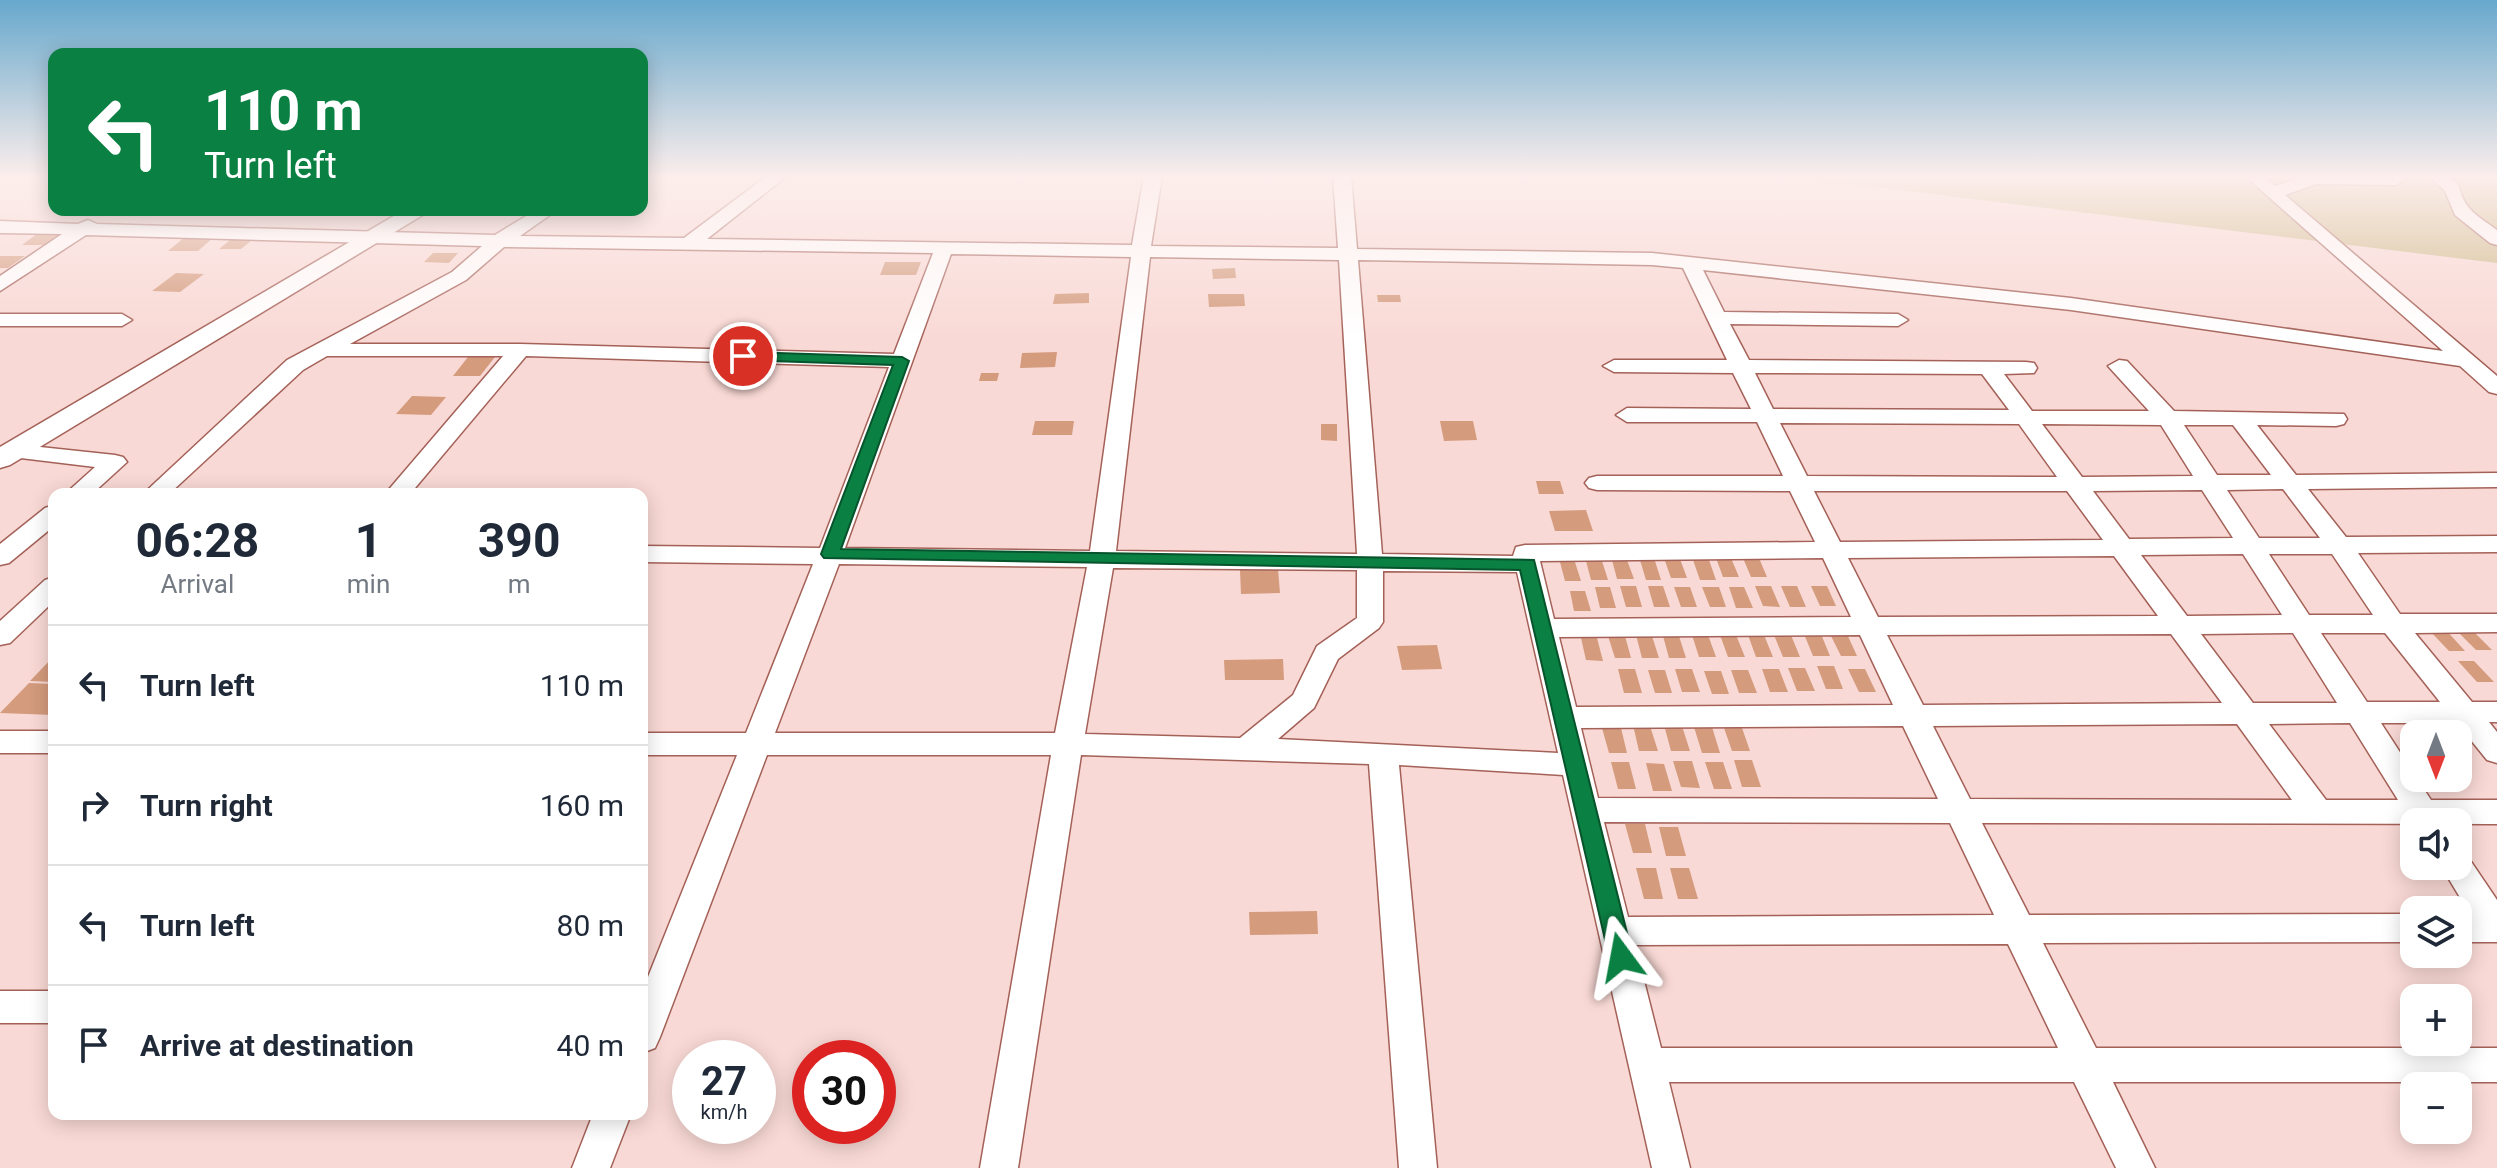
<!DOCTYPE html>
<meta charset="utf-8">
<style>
body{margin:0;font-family:Roboto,sans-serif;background:#f2f2f3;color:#1f2937;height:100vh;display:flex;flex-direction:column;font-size:30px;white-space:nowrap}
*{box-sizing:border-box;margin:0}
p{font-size:26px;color:#747a83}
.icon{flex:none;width:44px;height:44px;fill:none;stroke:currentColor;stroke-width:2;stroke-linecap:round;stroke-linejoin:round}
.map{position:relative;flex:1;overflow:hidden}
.side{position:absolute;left:48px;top:488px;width:600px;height:632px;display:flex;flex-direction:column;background:#fff;border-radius:16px;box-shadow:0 4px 20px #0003}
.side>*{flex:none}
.top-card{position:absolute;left:48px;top:48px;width:600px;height:168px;border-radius:16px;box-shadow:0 4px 20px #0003;background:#0b8043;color:#fff;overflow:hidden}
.needle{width:52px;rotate:180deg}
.tools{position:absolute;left:2400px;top:720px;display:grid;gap:16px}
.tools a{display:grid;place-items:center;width:72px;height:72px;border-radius:16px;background:#fff;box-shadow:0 4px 20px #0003;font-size:40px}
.speed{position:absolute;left:672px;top:1040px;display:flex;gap:16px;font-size:40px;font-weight:700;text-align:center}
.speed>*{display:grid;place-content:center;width:104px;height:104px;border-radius:50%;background:#fff;box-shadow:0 4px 20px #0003;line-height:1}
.speed small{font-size:20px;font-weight:400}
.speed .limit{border:12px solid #d22;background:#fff;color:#111}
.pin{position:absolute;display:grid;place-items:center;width:68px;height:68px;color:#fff;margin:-34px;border:4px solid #fff;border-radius:50%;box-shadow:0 2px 8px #0007}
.me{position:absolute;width:88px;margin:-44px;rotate:347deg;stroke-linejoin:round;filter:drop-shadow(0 0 6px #0008)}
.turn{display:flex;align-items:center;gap:28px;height:168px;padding:0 24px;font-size:36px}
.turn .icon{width:104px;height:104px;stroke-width:2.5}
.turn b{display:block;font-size:56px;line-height:68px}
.eta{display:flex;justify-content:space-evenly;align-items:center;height:136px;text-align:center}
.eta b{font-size:48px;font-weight:700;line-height:56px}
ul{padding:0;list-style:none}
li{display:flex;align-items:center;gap:24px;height:120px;padding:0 24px;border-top:2px solid #e0e1e3}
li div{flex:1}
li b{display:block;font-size:30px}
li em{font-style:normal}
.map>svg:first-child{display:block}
</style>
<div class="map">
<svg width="2497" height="1168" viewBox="0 0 2497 1168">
<rect width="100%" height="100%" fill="#f9d9d5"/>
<path fill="#ceb987" d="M1785,176H2497V263Z"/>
<g fill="#d49b7d">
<path d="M38,233H65L49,245H22Z"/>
<path d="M186,236H215L198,251H168Z"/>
<path d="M230,240H252L241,249H219Z"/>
<path d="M433,253H458L449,263L424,262Z"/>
<path d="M0,256H25L8,268H0Z"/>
<path d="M885,262H921L916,275H880Z"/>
<path d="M1235,268L1236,278L1213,279L1212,269Z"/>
<path d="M176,273L204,274L180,292L152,291Z"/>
<path d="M1089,293V303L1053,304L1055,294Z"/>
<path d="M1208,294H1244L1245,306L1209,307Z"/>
<path d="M1377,295H1400L1401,302H1378Z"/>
<path d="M1057,352L1055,367L1020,368L1022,353Z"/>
<path d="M468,357H495L480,376H453Z"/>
<path d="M981,373H999L997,381H979Z"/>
<path d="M412,396L446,397L431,415L396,414Z"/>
<path d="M1035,421H1074L1072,435H1032Z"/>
<path d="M1440,421H1473L1477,440L1444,441Z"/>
<path d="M1321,424H1337V441L1321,440Z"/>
<path d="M1536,481H1560L1564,494H1539Z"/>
<path d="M1586,510L1593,531H1555L1549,511Z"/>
<path d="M1664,558L1680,559L1687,578H1671Z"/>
<path d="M1716,558H1731L1739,577H1723Z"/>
<path d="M1743,558H1759L1767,577H1751Z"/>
<path d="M1612,560H1627L1634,579H1617Z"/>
<path d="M1640,560L1655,561L1661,580H1646Z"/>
<path d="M1693,560H1709L1716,580H1700Z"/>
<path d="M1586,561H1602L1608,580H1591Z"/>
<path d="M1560,562H1575L1581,581H1565Z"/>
<path d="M1278,569L1280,593L1241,594L1240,570Z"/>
<path d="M1620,586H1636L1642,607H1626Z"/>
<path d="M1648,586H1663L1670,607H1654Z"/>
<path d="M1755,586H1771L1780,607L1763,606Z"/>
<path d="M1781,586H1797L1806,607H1790Z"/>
<path d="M1811,586H1827L1836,606H1820Z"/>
<path d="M1595,587H1610L1616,608H1600Z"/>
<path d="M1674,587H1690L1697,607H1681Z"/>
<path d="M1702,587H1719L1726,607H1710Z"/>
<path d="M1729,587H1744L1753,608H1736Z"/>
<path d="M1570,591H1585L1591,611H1574Z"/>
<path d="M2429,630H2446L2465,651H2449Z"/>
<path d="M2456,630H2472L2492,650H2476Z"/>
<path d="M1804,634H1821L1830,656H1813Z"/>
<path d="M1830,634H1847L1857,656H1841Z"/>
<path d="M1636,635L1652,636L1659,658H1642Z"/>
<path d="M1692,635H1708L1716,657H1699Z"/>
<path d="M1720,635H1736L1745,657H1728Z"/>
<path d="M1748,635H1764L1773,657H1756Z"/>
<path d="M1774,635H1791L1800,657H1783Z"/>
<path d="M1608,636H1625L1631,658H1615Z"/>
<path d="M1663,636H1679L1686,658H1669Z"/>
<path d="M1581,638H1597L1603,661L1586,660Z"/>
<path d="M1437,645L1442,669L1402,670L1397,646Z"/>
<path d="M54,656V682L30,681Z"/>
<path d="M1283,659L1284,680H1225L1224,660Z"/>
<path d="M2458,661H2474L2494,682H2477Z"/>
<path d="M1817,666H1834L1843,689H1826Z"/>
<path d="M1788,668H1805L1815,691H1797Z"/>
<path d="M1618,669H1635L1642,693H1624Z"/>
<path d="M1675,669H1692L1700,692H1682Z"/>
<path d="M1762,669H1779L1788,692H1770Z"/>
<path d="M1848,669H1865L1876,692H1859Z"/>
<path d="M1648,670H1665L1672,693H1655Z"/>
<path d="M1731,670H1748L1757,693H1739Z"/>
<path d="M1704,671H1721L1729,694H1712Z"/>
<path d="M29,683L54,684V715L0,713Z"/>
<path d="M1633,725L1650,726L1658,751H1639Z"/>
<path d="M1664,725L1682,726L1690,751H1671Z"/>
<path d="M1723,725H1741L1750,751H1732Z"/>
<path d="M1694,727H1712L1720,753H1702Z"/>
<path d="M1602,728H1621L1627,753H1609Z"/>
<path d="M1734,760H1752L1761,787H1742Z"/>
<path d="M1673,761H1692L1700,788L1681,787Z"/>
<path d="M1611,762H1629L1636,789H1618Z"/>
<path d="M1705,762H1723L1732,789H1714Z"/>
<path d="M1646,763L1664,764L1672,791H1653Z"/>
<path d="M1625,824H1645L1652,853H1633Z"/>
<path d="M1659,827H1678L1686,856H1666Z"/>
<path d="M1636,868H1656L1663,899H1644Z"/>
<path d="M1670,868H1689L1698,899H1678Z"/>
<path d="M1317,911L1318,934L1250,935L1249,912Z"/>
</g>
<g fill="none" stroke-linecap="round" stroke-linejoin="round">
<defs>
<g id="minor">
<path d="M767,176H787L707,239L1132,245L1144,176H1162L1151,246L1338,248L1333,176H1351L1357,249L1652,253L2071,298L2443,351L2245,176H2264L2275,186L2306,176H2409L2396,185L2316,184L2285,195L2497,376V394L2489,392L2460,366L2071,310L1703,270L1724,312L1898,314L1908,320L1898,326L1730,324L1749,360L2026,362L2034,363L2037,368L2034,373L2004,374L2032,411H2149L2108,366L2119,360L2127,361L2174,411L2344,414L2347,419L2344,424L2336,426L2257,425L2296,475L2497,473V487L2308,489L2346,537L2497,536V552L2358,553L2400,614H2497V632L2415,633L2472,702H2497V722H2489L2497,732V763L2487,760L2457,723H2381L2431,800H2497V824L1982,823L2029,915L2414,914V942L2043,943L2096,1048H2497V1082H2113L2155,1168H2116L2074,1082H1669L1690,1168H1652L1563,775L1399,765L1437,1168H1399L1369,764L1081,755L1018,1168H980L1051,755H767L660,1037L655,1048L642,1053V992L737,755H642V733H746L813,564L642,562V546L820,548L889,367L526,356L410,494H385L503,356H327L303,370L169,494H143L287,360L452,272L482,246L86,235L0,291V276L62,234L0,233V221L78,224L88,220L97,224L495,235L536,210H557L520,236L684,238ZM504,247L933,253L894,354L520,344H350L466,280ZM951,254L1131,257L1090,551L845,548ZM1150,257L1339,260L1357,554L1116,551ZM1358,260L1652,265L1683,268L1727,360H1614L1603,366L1614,372L1733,373L1751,409L1627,408L1616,415L1627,422H1757L1783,476H1597L1589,478L1585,483L1589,488L1597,490L1790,491L1815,542L1525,545L1516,547L1513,556L1382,554ZM1755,373L1982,374L2009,410L1773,409ZM1780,423L2019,424L2057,477L1807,476ZM2042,424L2161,425L2193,476L2082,477ZM2184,425H2233L2271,475H2217ZM2283,489L2320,538H2259L2227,490ZM2202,490L2233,538L2129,539L2093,491ZM1814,491H2067L2103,540L1840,542ZM2243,554L2282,615L2187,616L2141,555ZM2269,554H2332L2373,615H2309ZM2114,556L2158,616L1878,617L1848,558ZM1823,558L1851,617L1554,619L1540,561ZM839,564L1087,567L1055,733H775ZM1113,568L1357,570V618L1317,646L1293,695L1240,738L1085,734ZM1383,571L1517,572L1558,753L1278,739L1314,708L1338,659L1379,628L1383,622ZM2293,633L2337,703H2253L2201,634ZM2321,633H2385L2440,702H2367ZM2171,634L2222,703L1923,705L1887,635ZM1860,635L1893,705L1576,707L1559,637ZM2350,723L2398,800H2326L2269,724ZM2237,724L2292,800L1970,799L1933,726ZM1903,726L1938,799L1598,798L1581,728ZM1604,822L1950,823L1994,915L1628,917ZM2008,944L2058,1048H1661L1635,945Z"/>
<path d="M2429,176C2469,176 2452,188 2470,209C2477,217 2489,224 2497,230V245L2490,243L2455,215L2445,191Z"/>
<path d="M0,314H122L132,320L122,326H0Z"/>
<path d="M12,444L115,455L123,457L127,462L92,494H65L95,467L4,456L0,451L4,446Z"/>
<path d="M54,505V526L9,563L0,565V544L45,508Z"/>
<path d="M54,577V601L10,643L0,645V621L45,580Z"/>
<rect x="0" y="731" width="54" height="22"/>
<path d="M2458,853L2468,857L2497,900V942H2458V914H2470L2441,866H2458Z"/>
<rect x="0" y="991" width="54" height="32"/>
<path d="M593,1114H631L610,1168H572Z"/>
</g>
<path id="tertiary" d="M404,210H431L10,465L0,468V447Z"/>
</defs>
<use href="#minor" stroke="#a46158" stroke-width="3"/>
<use href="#tertiary" stroke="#a46158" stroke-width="3"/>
<use href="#minor" fill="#fff" fill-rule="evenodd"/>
<use href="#tertiary" fill="#fff" fill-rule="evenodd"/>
</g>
<linearGradient id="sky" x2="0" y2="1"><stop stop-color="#67a8cc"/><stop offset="0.52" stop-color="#fceeec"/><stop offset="1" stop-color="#fceeec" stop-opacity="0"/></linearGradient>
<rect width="2497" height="340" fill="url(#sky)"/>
<path fill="#0b8043" stroke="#07532c" stroke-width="2" d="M743,352L902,357L909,361L841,549L1534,560L1633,957L1630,965L1621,968L1613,965L1609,957L1520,570L824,558L821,554L893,365L738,360L735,356Z"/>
</svg>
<div class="tools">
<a><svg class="needle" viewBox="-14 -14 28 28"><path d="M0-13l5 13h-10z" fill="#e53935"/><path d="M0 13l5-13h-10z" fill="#747a83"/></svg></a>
<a><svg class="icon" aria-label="sound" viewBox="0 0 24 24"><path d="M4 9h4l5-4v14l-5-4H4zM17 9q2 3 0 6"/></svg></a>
<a><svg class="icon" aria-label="layers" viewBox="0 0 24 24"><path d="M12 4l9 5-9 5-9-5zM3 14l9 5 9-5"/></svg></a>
<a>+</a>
<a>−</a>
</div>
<div class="speed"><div>27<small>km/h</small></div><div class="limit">30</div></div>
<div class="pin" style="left:743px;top:356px;background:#d93025"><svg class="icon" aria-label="arrive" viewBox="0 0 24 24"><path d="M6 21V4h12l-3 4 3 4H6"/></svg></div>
<svg class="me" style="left:1621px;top:957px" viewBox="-20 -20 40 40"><path d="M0-17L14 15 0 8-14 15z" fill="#0b8043" stroke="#fff" stroke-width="4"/></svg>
<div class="top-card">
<div class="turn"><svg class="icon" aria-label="left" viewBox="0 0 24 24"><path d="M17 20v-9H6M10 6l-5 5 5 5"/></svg><div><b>110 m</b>Turn left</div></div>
</div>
<section class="side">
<div class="eta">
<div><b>06:28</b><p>Arrival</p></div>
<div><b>1</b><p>min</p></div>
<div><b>390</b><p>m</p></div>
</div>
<ul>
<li><svg class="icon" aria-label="left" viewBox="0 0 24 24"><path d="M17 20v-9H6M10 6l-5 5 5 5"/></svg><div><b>Turn left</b></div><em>110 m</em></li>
<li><svg class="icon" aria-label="right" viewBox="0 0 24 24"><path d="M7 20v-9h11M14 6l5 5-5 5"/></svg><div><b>Turn right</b></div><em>160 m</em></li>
<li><svg class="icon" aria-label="left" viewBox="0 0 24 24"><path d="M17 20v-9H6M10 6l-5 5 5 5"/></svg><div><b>Turn left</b></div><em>80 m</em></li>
<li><svg class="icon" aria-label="arrive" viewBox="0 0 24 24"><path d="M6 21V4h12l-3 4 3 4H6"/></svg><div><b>Arrive at destination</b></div><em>40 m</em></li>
</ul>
</section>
</div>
